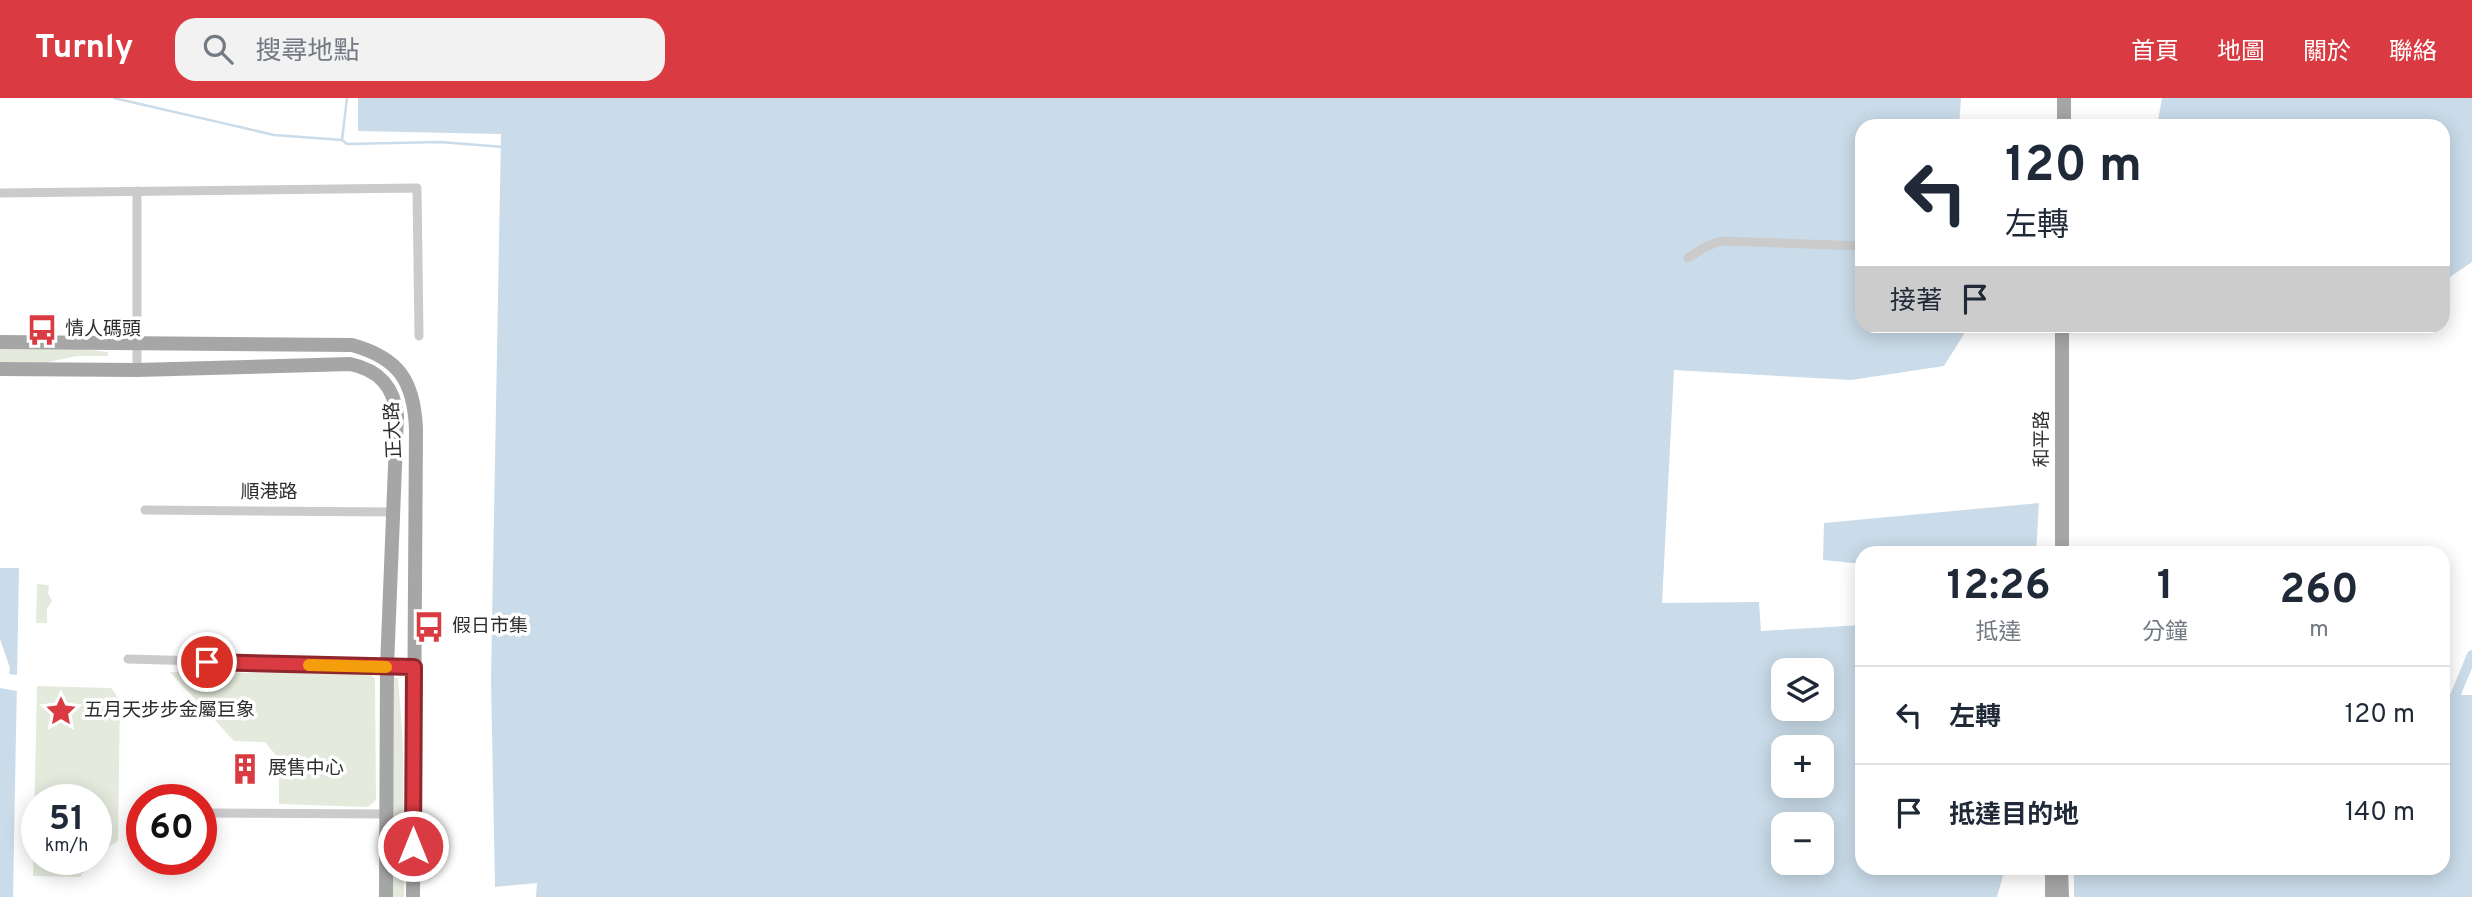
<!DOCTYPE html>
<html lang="zh-TW">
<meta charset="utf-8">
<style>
body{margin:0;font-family:Overpass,"Noto Sans TC",sans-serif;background:#f2f2f3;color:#1f2937;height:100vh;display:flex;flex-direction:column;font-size:26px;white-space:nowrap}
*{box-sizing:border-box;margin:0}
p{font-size:23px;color:#747a83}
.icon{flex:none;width:38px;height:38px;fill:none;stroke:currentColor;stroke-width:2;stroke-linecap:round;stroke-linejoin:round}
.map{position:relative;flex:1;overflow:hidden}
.sheet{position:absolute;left:1855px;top:448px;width:595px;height:329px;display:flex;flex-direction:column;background:#fff;border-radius:21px;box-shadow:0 4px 18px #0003}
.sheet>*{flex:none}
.banner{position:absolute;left:1855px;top:21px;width:595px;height:214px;border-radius:21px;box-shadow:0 4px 18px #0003;background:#fff;color:#1f2937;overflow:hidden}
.controls{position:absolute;left:1771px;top:560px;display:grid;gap:14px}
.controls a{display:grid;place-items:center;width:63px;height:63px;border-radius:14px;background:#fff;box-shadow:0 4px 18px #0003;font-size:35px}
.speed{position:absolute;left:21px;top:686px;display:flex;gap:14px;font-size:35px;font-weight:700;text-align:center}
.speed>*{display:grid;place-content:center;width:91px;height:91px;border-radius:50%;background:#fff;box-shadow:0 4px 18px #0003;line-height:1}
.speed small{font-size:18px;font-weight:400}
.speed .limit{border:10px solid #d22;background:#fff;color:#111}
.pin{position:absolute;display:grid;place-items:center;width:60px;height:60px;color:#fff;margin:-30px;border:4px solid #fff;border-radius:50%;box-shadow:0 2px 7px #0007}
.me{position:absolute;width:77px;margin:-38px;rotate:0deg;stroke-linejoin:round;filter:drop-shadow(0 0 5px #0008)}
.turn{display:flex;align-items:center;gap:24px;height:147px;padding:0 35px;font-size:32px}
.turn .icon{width:91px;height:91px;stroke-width:2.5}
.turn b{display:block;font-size:49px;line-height:60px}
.then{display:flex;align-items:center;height:66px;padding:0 35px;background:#0003;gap:14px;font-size:26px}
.eta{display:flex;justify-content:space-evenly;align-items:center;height:119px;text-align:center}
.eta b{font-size:42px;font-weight:700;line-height:49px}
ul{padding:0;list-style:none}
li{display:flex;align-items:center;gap:21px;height:98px;padding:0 35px;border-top:2px solid #e0e1e3}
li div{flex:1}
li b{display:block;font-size:26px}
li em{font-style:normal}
header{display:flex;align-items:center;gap:42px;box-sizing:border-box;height:98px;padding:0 35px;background:#da3b42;color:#fff}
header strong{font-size:33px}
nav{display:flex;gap:38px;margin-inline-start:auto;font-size:24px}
.search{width:490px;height:63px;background:#f2f2f3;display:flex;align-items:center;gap:18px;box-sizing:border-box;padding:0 24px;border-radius:21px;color:#747a83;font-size:26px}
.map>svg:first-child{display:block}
</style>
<header>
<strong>Turnly</strong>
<div class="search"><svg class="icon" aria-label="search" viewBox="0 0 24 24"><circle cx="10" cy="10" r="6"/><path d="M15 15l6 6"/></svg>搜尋地點</div>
<nav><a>首頁</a><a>地圖</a><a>關於</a><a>聯絡</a></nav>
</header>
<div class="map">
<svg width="2472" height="799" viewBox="0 0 2472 799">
<rect width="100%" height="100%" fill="#fff"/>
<g fill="#e4ebdd">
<path d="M0,249H65L108,254V258H77L44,265L0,264Z"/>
<path d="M37,486L49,487L48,495L52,503L47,511V525H36Z"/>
<path d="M170,574L369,576L375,580L376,702L368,709L279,706V661L265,644L234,643Z"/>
<path d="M394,580H398L403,646L404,799H392Z"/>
<path d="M37,588L111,590L120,602L118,743L96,757V702H37V761H92L80,779L33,778Z"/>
</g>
<g fill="#cadce9" fill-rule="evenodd">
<path d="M358,0H1961L1959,28H1862V228H1969L1944,268L1851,282L1674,272L1662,505L1759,504L1761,533L1862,527V770H2005L1997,799H536L537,785L495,789L491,581L501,36L358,33ZM1783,572H1822V611H1783ZM1783,649H1822V688H1783ZM1783,726H1822V765H1783Z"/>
<path d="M2162,0H2472V164L2447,181L2443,180V28H2157Z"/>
<path d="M2039,405L2036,455H1862V466L1823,462L1824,425Z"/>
<path d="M0,470H19L13,799H0Z"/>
<path d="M2443,597H2472V799H2074V770H2443Z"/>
</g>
<path fill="#fff" d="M0,541L10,570L9,576L17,577V593L0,590Z"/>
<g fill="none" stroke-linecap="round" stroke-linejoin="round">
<g stroke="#cadce9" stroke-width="2.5">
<path d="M114,0L274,37L342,42L347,46L440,44L503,49"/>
<path d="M342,42L347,0"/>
</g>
<path stroke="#cadce9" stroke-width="10" d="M2443,627L2472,557"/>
<g stroke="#cbcbcb" stroke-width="9">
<path d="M0,95L417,90L419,238"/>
<path d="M1688,160L1705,149L1721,143L1862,148"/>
<path d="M137,272V93"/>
<path d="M145,412L394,414"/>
<path d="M128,561L414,569"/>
<path d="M141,715H142"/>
<path d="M201,715L387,716"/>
</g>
<g stroke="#a6a6a6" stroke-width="14">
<path d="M2064,28V0"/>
<path d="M0,244L352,247C399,260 414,283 416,331L413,799"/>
<path d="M0,271L137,272L350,266C379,272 394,288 397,318L387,569L386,799"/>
<path d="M2062,455V228"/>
<path d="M2061,770L2062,799"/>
<path d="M2052,799V771"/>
</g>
</g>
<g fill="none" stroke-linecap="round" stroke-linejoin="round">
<defs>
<path id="route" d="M207,564L414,569L413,748"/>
</defs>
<use href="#route" stroke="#8e262b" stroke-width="18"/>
<use href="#route" stroke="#da3b42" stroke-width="12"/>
<path stroke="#f59e0b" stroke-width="12" d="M309,567L386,569"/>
</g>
<defs>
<symbol id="bus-bare" viewBox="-9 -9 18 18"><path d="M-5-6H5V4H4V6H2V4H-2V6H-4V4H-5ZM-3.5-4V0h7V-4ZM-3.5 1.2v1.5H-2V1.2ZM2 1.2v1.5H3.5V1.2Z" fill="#da3b42" stroke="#fff" stroke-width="2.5" paint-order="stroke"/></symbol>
<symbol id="sight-bare" viewBox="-9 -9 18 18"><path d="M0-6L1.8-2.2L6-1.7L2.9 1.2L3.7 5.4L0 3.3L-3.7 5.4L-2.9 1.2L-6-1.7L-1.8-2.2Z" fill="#da3b42" stroke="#fff" stroke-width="2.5" paint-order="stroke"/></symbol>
<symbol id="building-bare" viewBox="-9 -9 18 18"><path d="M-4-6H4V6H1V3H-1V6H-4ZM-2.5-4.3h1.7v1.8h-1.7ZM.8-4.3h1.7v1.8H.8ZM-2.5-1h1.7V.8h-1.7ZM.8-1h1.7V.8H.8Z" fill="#da3b42" stroke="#fff" stroke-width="2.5" paint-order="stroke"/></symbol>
</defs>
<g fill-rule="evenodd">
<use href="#bus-bare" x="20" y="210" width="44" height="44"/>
<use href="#bus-bare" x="407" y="507" width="44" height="44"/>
<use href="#sight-bare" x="39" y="591" width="44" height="44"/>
<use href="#building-bare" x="223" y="649" width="44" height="44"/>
</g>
<g text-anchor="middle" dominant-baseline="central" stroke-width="7" stroke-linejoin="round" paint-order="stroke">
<g font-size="19" fill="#2e2e2e" stroke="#fff" text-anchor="start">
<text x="65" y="232">情人碼頭</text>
<text x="452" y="529">假日市集</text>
<text x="84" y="613">五月天步步金屬巨象</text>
<text x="268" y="671">展售中心</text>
</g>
<g font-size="19" fill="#2e2e2e" stroke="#fff">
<text transform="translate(394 332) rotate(-93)">正大路</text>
<text transform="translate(2043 341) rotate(-90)">和平路</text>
<text x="269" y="395">順港路</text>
</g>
</g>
</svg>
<div class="controls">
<a><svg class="icon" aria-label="layers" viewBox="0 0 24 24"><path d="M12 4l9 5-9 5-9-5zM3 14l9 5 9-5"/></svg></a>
<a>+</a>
<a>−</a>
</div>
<div class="speed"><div>51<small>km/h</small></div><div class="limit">60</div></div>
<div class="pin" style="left:207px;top:564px;background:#d93025"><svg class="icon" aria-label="arrive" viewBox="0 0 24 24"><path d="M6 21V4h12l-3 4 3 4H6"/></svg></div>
<svg class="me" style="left:413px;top:748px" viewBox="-20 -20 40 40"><circle r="17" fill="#da3b42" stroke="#fff" stroke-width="3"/><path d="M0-11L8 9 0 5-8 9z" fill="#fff"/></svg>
<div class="banner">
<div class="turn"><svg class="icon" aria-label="left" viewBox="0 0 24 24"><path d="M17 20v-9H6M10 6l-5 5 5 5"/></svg><div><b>120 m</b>左轉</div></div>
<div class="then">接著<svg class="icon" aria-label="arrive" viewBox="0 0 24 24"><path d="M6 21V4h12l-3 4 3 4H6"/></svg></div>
</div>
<section class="sheet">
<div class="eta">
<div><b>12:26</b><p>抵達</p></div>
<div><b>1</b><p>分鐘</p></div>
<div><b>260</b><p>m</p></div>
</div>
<ul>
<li><svg class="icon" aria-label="left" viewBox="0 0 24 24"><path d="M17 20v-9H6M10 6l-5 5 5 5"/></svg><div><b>左轉</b></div><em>120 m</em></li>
<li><svg class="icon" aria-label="arrive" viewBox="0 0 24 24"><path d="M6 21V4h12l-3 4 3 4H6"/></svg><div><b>抵達目的地</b></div><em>140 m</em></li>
</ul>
</section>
</div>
